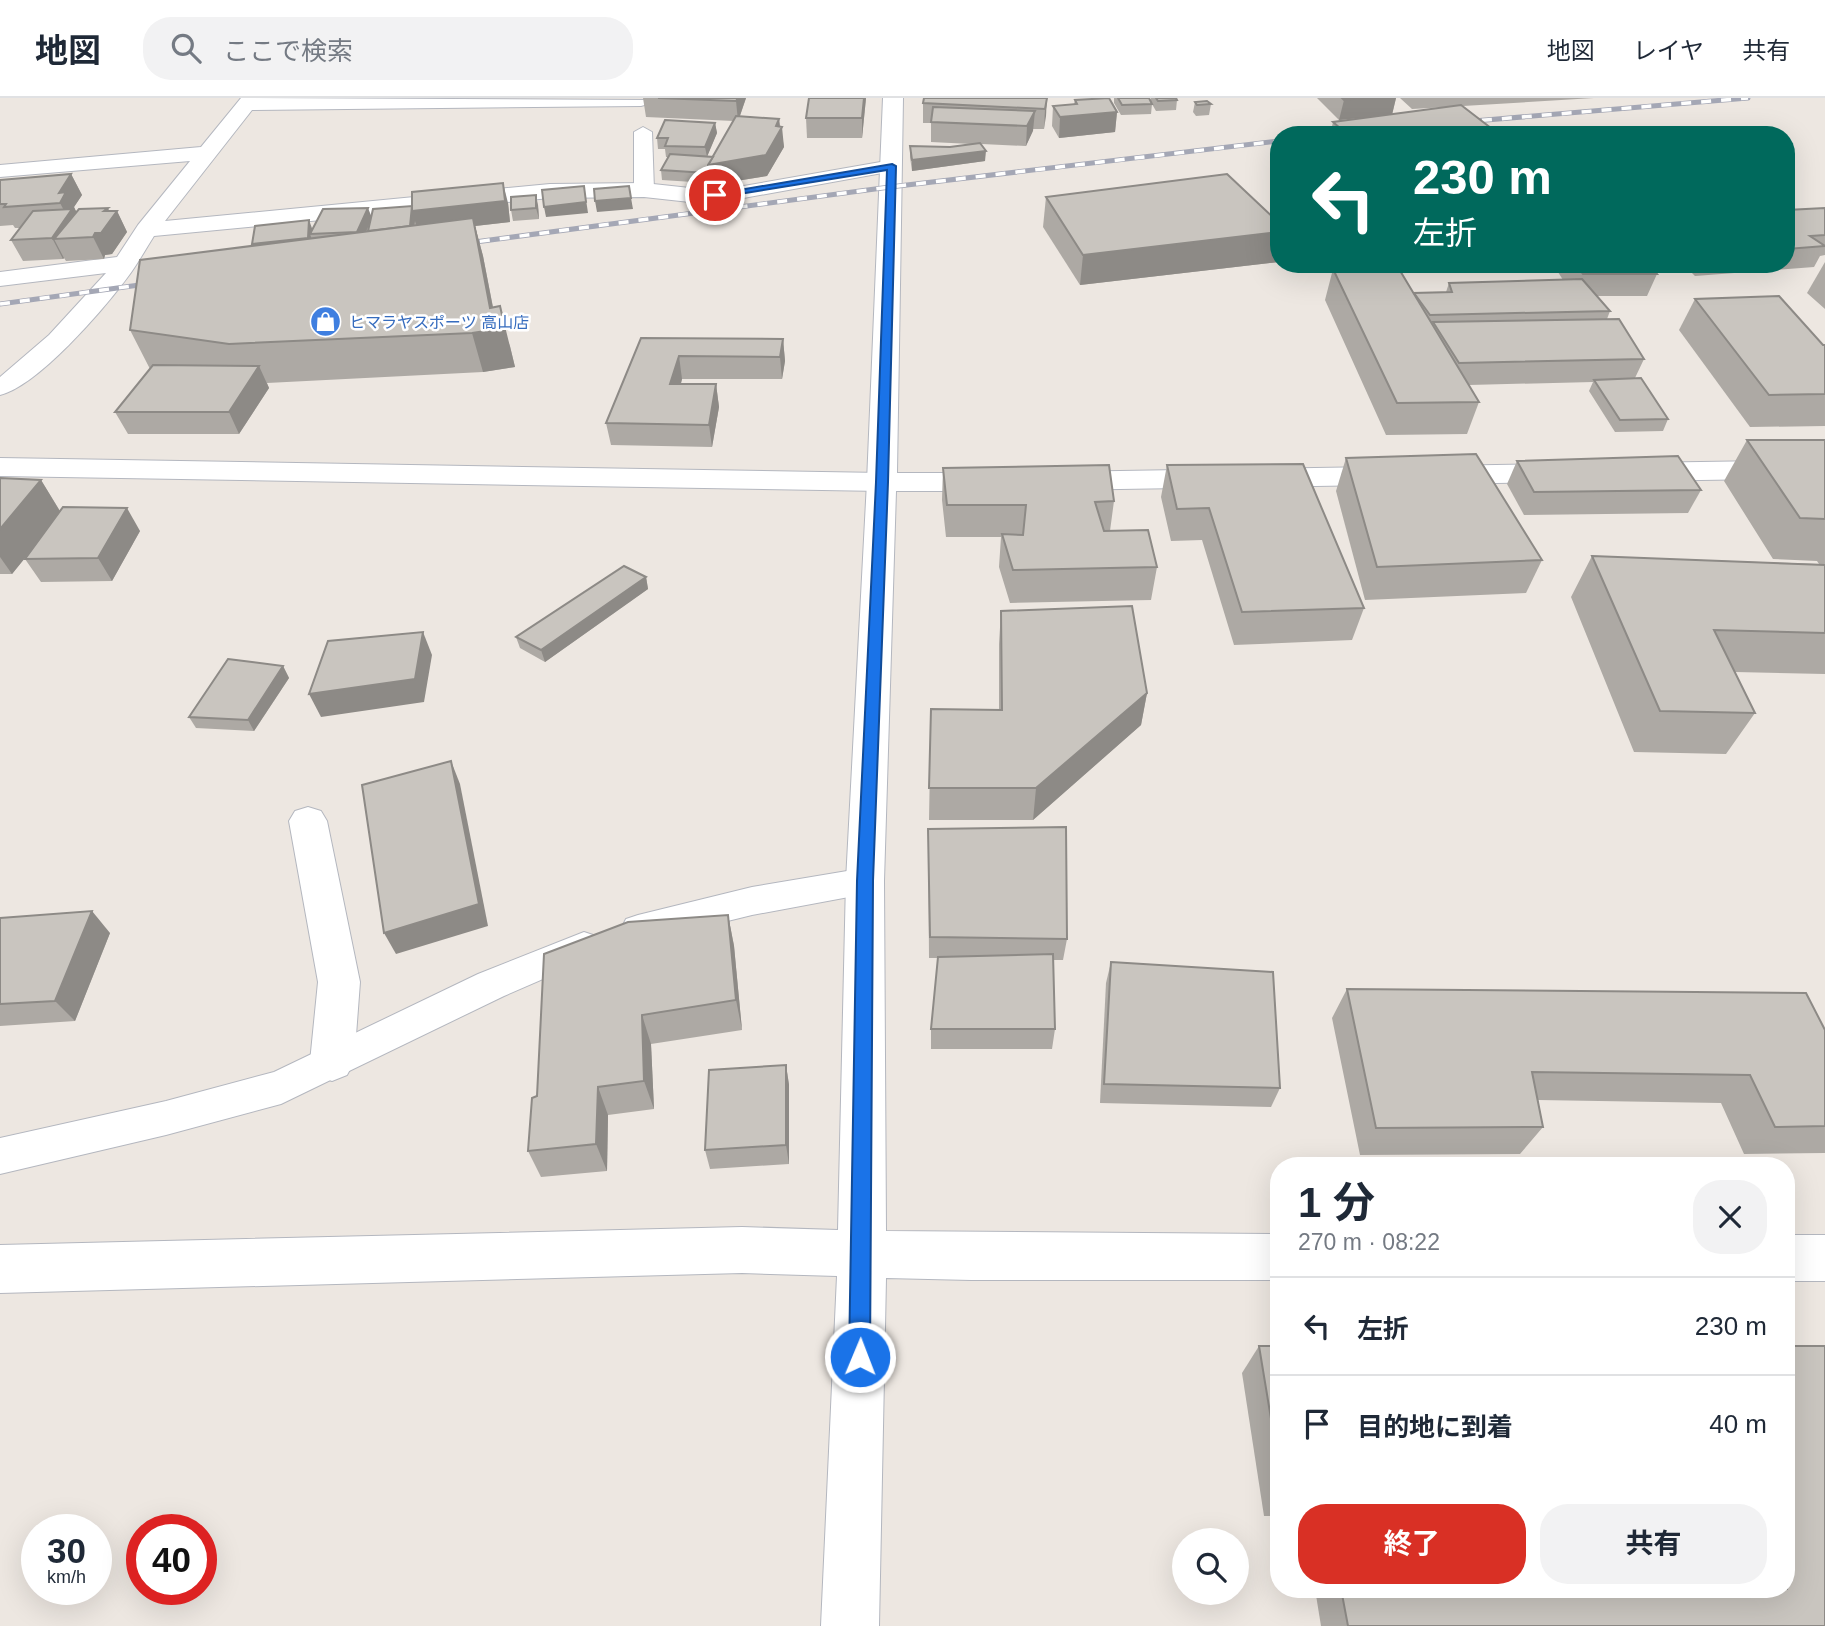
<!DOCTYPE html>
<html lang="ja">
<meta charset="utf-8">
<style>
body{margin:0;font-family:Helvetica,"Noto Sans JP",sans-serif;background:#f2f2f3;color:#1f2937;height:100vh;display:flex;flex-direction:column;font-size:26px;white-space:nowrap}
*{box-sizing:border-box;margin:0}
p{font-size:23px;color:#747a83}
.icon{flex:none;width:38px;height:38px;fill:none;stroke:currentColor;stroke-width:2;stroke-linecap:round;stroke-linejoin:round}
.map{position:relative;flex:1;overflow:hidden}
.drawer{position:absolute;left:1270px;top:1059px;width:525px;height:441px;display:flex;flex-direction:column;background:#fff;border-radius:28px;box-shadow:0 7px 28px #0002}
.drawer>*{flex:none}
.hud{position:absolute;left:1270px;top:28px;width:525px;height:147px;border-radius:28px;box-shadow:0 7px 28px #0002;background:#00695c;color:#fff;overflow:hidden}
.controls{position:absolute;left:1172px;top:1430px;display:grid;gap:14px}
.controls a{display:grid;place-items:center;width:77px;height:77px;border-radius:50%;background:#fff;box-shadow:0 7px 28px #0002;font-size:35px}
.speed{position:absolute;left:21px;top:1416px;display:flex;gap:14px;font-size:35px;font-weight:700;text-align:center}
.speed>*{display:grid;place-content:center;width:91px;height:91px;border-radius:50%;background:#fff;box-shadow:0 7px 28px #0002;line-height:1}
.speed small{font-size:18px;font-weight:400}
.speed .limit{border:10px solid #d22;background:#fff;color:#111}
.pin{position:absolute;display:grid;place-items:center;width:60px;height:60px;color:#fff;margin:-30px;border:4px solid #fff;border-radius:50%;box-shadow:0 2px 7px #0007}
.me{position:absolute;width:77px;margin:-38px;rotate:1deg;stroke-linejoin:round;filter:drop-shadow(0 0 5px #0008)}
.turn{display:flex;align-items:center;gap:24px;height:147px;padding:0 28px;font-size:32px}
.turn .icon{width:91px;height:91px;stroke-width:2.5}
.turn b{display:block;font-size:49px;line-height:60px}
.round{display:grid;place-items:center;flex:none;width:74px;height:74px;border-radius:28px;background:#f2f2f3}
.summary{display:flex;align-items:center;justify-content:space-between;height:119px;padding:0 28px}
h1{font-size:42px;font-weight:700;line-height:52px}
.button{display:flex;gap:14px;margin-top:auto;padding:14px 28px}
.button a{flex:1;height:80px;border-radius:28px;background:#d93025;color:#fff;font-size:28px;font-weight:700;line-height:80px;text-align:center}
.button a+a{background:#f2f2f3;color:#1f2937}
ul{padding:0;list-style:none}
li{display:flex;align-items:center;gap:21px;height:98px;padding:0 28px;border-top:2px solid #e0e1e3}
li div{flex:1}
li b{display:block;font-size:26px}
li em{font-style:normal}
header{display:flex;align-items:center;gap:42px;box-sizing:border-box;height:98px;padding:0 35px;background:#fff;border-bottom:2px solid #e0e1e3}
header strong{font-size:33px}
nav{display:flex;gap:38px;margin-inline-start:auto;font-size:24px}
.search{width:490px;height:63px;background:#f2f2f3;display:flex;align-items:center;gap:18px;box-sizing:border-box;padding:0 24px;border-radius:28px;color:#747a83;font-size:26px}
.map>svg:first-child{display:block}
</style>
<header>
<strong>地図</strong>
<div class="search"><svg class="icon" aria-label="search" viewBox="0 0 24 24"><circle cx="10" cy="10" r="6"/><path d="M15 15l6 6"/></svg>ここで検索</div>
<nav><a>地図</a><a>レイヤ</a><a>共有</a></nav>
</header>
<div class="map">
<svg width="1825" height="1528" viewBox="0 0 1825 1528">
<rect width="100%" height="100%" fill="#ede7e1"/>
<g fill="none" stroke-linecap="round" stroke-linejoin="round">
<defs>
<g id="lane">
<path d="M643,29L652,34L654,92L644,98L634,92V34Z"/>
<path d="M892,62L899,64L901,68L899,72L738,101L699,104L689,98L699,92L738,89Z"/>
<path d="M865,770L877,774L882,783L877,792L865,796L752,817L638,845L626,841L621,831L626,821L638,817L752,789Z"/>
<path d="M584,834L596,838L602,848L596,858L504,898L281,1006L166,1037L0,1076V1040L166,1003L274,974L478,876Z"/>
</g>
<g id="street">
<path d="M241,0L651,2L648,6L641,8L252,12L165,123L550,86L644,85L699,91L707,93L710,98L707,103L699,105L644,99L550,100L154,138C145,152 137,167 127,180C103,212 38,288 0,297V279L49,237L106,175L0,188V174L117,159L138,127L190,63L0,79V67L201,49Z"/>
<path d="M0,360L882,375L892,378L897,384L892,390L882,393L0,378Z"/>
<path d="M308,709L321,713L327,723L360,884L354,964L347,977L332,983L317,977L310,964L318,884L289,723L295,713Z"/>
</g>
<g id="secondary">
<path d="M883,0H903L897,375H996L1006,378L1011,384L1006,390L996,393H896L884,783L886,1133L1279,1136V1182H971L886,1180L879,1528H821L837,1178L742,1175L0,1195V1147L742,1129L838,1132L846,783L867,384Z"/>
<path d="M1825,362V380L1637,383L1627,380L1623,374L1627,368L1637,365Z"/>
<path d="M1563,366L1573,369L1577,375L1573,381L1563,384L1059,392L1049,389L1044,383L1049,377L1059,374Z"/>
<rect x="1787" y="1137" width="38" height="46"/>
</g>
</defs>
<use href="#lane" stroke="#b4b7bf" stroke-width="2"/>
<use href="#street" stroke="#b4b7bf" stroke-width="2"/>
<use href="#secondary" stroke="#b4b7bf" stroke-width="2"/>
<use href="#lane" fill="#fff" fill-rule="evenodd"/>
<use href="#street" fill="#fff" fill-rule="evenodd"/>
<use href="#secondary" fill="#fff" fill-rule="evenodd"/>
<defs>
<g id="rail">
<path d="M1462,24L1748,0"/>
<path d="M460,146L890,89L1279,43"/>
<path d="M0,206L154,185"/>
</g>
</defs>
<use href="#rail" stroke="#a4a7b5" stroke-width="5"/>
<use href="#rail" stroke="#fff" stroke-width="3.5" stroke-dasharray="10" stroke-linecap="butt"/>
</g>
<g fill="#ada9a4">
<path d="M643,0H746L740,18L779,21L784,49L767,78L711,87L710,82L708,85L662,82L661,72L668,59H666L665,51H658L657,40L715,25L717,35L707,58L713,59L734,23L646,19Z"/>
<path d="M809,0H866L862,40H807L806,20Z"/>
<path d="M1047,0L1044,31H1033L1026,48L982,46L985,63L912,73L910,59V48L950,49L971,46L931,44V25H923V5Z"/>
<path d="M1114,0H1149L1151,3V0H1176L1177,2L1176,12L1156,13L1152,6L1151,16L1121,17L1114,5Z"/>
<path d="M1317,0H1396L1392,16L1447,9L1412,11L1400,0H1594L1463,8L1500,37H1330L1333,24L1370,19L1339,22Z"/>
<path d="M1075,2L1117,14L1115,34L1059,40L1052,28L1053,8L1074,6Z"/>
<path d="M1195,4L1211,6L1209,17L1196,18L1193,14Z"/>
<path d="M71,76L82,97L74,109L76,114L117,113L127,134L112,156L105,157L104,161L66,163L64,160L63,161L23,163L11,142L20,130H15L13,127L0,128V82Z"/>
<path d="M1046,99L1279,125V164L1080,187L1043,129Z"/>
<path d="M508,105L510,124L475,128L483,158L493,209L510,248L515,269L483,274L267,285L269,290L239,336H128L115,314L150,271L130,232L253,148L313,131L371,119Z"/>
<path d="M538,107L539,121L513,123L511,112Z"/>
<path d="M1825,110V157L1820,158L1814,169L1695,178L1683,166H1787V112Z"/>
<path d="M1825,164V211L1807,195Z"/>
<path d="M1553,166H1649L1657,176L1647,198H1597L1610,213L1607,221L1644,261L1635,280L1668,321L1663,333L1615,334L1589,293L1593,284L1469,287L1479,304L1467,336L1386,337L1325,202L1333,171L1414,196L1446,194L1449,185L1563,182Z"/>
<path d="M1695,201L1825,247V328L1750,329L1679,232Z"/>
<path d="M641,240L783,241L785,263L782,281H682L681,286H716L719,309L712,349L611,347L606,325Z"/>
<path d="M1747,342H1825V576L1735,574L1755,615L1726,656L1634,654L1571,499L1592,458L1819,466L1817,463L1773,461L1724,383Z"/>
<path d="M1346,360L1542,462L1526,495L1365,502L1336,393Z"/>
<path d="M1517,363L1701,392L1688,415L1524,417L1507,386Z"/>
<path d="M1167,367L1364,510L1352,542L1234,547L1202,442L1171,443L1161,399Z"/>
<path d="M943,370L1114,403L1110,433L1157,469L1151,502L1010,505L999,469L1001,439H946L942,402Z"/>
<path d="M0,380L41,382L60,413L140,433L112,483L41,484L25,461L39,443L12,476H0Z"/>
<path d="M646,479L648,491L545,564L520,550L516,539Z"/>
<path d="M1001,513L1147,595L1141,627L1033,722H929L931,611L999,612V546Z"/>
<path d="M283,568L289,580L254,633L196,630L189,619Z"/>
<path d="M928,731L1067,841L1063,862H1053L1055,931L1052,951H931V931L938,860H929Z"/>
<path d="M728,817L734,848L742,932L651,946L654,1011L608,1017L607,1073L541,1079L528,1053L537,998Z"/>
<path d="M0,820L110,835L75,923L0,928Z"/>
<path d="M1111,864L1280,990L1271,1009L1100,1005L1106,885Z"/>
<path d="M1347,891L1825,932V1055L1744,1056L1721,1005L1538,1002L1543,1029L1520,1056L1360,1057L1332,920Z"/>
<path d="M786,967L789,987V1066L710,1071L705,1052Z"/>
<path d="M1259,1248H1279V1418H1264L1242,1275Z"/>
<path d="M1315,1491H1787L1825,1528H1321Z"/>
</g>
<g fill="#8d8a86">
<path d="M738,0H746L738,23L736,3Z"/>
<path d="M864,0H866L862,40V20Z"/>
<path d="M1047,0L1046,18L1044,31L1045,11Z"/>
<path d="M1363,0H1396L1392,17L1339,22L1344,2Z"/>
<path d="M1035,13L1033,33L1026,48L1027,28Z"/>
<path d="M1117,14L1115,34L1059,40L1060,19Z"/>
<path d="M779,21L780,33L782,29L784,49L767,78L711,87L710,82L708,85L707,75L708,67L776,28Z"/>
<path d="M715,25L717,35L707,59L705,49Z"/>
<path d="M986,53L985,63L912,73V62Z"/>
<path d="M71,76L82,97L74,109L77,115L54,141L64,160L63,161L52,140L67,118L60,105L59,95Z"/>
<path d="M503,85L508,105L510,124L475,128L483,158L497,231L500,208L515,269L483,274L472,235L418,134L415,123L412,141L409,130L412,108Z"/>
<path d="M584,88L588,115L546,119L544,109Z"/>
<path d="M536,97L538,107L539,121L536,110Z"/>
<path d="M631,100L633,111L597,114L595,103Z"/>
<path d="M108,110L112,119L117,113L127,134L112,156L105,157L104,161L93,139L104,113Z"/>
<path d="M368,110L372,120L361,145L357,134Z"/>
<path d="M309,122L313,133L310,136L312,142L256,157L252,146Z"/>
<path d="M1279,134V164L1080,187L1083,157Z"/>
<path d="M783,241L785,263L782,281L780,259Z"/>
<path d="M679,258L682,281L674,308L670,286Z"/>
<path d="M259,268L269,290L239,336L229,314Z"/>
<path d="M716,286L719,309L712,349L709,327Z"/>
<path d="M41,382L61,415L12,476L0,459V431Z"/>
<path d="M127,410L140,433L112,483L98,460Z"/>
<path d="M646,479L648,491L545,564L541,552Z"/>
<path d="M423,534L432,557L424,604L321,619L309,596Z"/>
<path d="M283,568L289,580L254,633L248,622Z"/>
<path d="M1147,595L1141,627L1033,722L1036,690Z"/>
<path d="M451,663L460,686L488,828L396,856L384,835Z"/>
<path d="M92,813L110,835L75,923L55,903Z"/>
<path d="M728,817L734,848L742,932L736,902Z"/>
<path d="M642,917L651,946L654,1011L644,983Z"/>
<path d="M786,967L789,987V1066L786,1047Z"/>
<path d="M598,989L608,1017L607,1073L596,1046Z"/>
</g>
<g fill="#c9c5bf" stroke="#8d8a86" stroke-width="2">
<path d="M658,0H738L736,3Z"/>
<path d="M809,0H864L862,20H806Z"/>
<path d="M924,0H1047L1045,11L923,5Z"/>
<path d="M1109,0L1117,14L1060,19L1053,8L1077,6L1075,2Z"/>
<path d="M1118,0H1149L1152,6L1122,7Z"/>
<path d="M1156,0H1176L1177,2L1158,3Z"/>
<path d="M1342,0H1363L1344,2Z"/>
<path d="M1207,3L1211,6L1197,7L1195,4Z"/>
<path d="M1461,7L1500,37H1348L1333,24Z"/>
<path d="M933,9L1035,13L1027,28L931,24Z"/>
<path d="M736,18L779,21L776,28L782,29L766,57L708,67Z"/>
<path d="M665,22L715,25L705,49L665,48L668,40H657Z"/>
<path d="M980,45L986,53L912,62L910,48L950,49Z"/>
<path d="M670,56L713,59L708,67L709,72L707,75L661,72Z"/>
<path d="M71,76L59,95L66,94L60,105L4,109L6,106H0V82Z"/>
<path d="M1227,76L1279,125V134L1083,157L1046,99Z"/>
<path d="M503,85L505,103L412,113V94Z"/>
<path d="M584,88L586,104L544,109L542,92Z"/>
<path d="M629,88L631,100L595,103L594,91Z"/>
<path d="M536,97V110L511,112V99Z"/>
<path d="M412,108L410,128L368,133L373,111Z"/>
<path d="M108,110L104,113H117L101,135H95L93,139L54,141L79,111Z"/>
<path d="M368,110L357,134L310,136L323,111Z"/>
<path d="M1825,110V137L1810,138L1825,148L1787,151V112Z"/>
<path d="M72,111L52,140L11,142L33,113Z"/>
<path d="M473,120L490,210L500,208L505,230L472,235L229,246L130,232L140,162Z"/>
<path d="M309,122L308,140L252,146L255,128Z"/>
<path d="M1576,166H1649L1657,176H1583Z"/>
<path d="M1333,171H1399L1479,304L1397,305Z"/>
<path d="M1582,181L1610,213L1430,217L1414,195L1452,194L1449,185Z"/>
<path d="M1779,198L1823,247H1825V296L1769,297L1695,201Z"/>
<path d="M1619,221L1644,261L1459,265L1433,224Z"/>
<path d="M641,240L783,241L780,259L679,258L670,286H716L709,327L606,325Z"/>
<path d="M153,267L259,268L229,314H115Z"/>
<path d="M1641,280L1668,321L1620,322L1594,282Z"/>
<path d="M1747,342H1825V421L1800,420Z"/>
<path d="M1476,356L1542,462L1377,469L1346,360Z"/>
<path d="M1678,358L1701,392L1534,394L1517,363Z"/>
<path d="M1303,366L1364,510L1242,514L1209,410L1177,411L1167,367Z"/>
<path d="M1109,367L1114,403L1095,404L1104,433L1148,432L1157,469L1013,472L1002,436L1023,437L1026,407H947L943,370Z"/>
<path d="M0,380L41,382L0,431Z"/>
<path d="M63,409L127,410L98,460L25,461Z"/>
<path d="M1592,458L1825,467V535L1714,532L1755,615L1660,613Z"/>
<path d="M624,468L646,479L541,552L516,539Z"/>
<path d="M1132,508L1147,595L1036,690H929L931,611L1002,612L1001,513Z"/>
<path d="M423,534L415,581L309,596L328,543Z"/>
<path d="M228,561L283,568L248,622L189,619Z"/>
<path d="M451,663L479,806L384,835L362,687Z"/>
<path d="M1066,729L1067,841L930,839L928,731Z"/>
<path d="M92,813L55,903L0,906V820Z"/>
<path d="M728,817L736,902L642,917L644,983L598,989L596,1046L528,1053L532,1000L537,998L544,856L628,824Z"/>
<path d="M1053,856L1055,931H931L938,859Z"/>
<path d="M1111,864L1273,874L1280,990L1104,986Z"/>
<path d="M1347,891L1806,895L1825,932V1028L1775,1029L1750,977L1532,974L1543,1029L1376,1030Z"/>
<path d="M786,967V1047L705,1052L709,972Z"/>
<path d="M1259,1248H1279V1369Z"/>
<path d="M1787,1248H1825V1528H1348L1341,1491H1787Z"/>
</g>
<path fill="#1a73e8" stroke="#114b97" stroke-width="2" d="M892,66L896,68L888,384L873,783L870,1259L867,1267L860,1270L852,1267L849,1259L857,783L876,384L887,72L715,100L710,97Z"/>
<defs>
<symbol id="shop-disc" viewBox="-11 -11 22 22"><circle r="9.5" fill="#3f7fe0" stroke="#fff"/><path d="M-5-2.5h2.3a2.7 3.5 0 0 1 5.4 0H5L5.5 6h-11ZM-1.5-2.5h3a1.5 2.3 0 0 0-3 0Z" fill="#fff"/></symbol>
</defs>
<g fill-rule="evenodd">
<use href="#shop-disc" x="308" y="206" width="35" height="35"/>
</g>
<g text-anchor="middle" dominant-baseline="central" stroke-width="5" stroke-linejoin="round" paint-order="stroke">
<g font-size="16" fill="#366cbe" stroke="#fff" text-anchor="start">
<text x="349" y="224">ヒマラヤスポーツ 高山店</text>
</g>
</g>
</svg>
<div class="controls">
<a><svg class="icon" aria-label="search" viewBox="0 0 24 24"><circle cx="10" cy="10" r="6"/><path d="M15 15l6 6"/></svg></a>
</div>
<div class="speed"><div>30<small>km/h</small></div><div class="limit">40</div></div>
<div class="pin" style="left:715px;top:97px;background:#d93025"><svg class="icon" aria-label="arrive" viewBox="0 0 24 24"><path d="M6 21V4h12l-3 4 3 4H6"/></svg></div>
<svg class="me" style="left:860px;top:1259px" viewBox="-20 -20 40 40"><circle r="17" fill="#1a73e8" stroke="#fff" stroke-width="3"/><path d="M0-11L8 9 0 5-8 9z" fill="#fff"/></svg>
<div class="hud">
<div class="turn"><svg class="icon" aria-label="left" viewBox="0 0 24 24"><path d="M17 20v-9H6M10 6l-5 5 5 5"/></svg><div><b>230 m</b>左折</div></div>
</div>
<section class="drawer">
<div class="summary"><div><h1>1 分</h1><p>270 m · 08:22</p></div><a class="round"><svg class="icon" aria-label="close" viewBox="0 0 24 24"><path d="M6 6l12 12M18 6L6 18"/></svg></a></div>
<ul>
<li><svg class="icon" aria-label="left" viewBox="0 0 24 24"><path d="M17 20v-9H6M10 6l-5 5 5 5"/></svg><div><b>左折</b></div><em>230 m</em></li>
<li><svg class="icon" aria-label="arrive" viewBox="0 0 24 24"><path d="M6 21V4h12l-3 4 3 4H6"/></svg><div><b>目的地に到着</b></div><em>40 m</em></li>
</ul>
<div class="button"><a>終了</a><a>共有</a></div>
</section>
</div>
